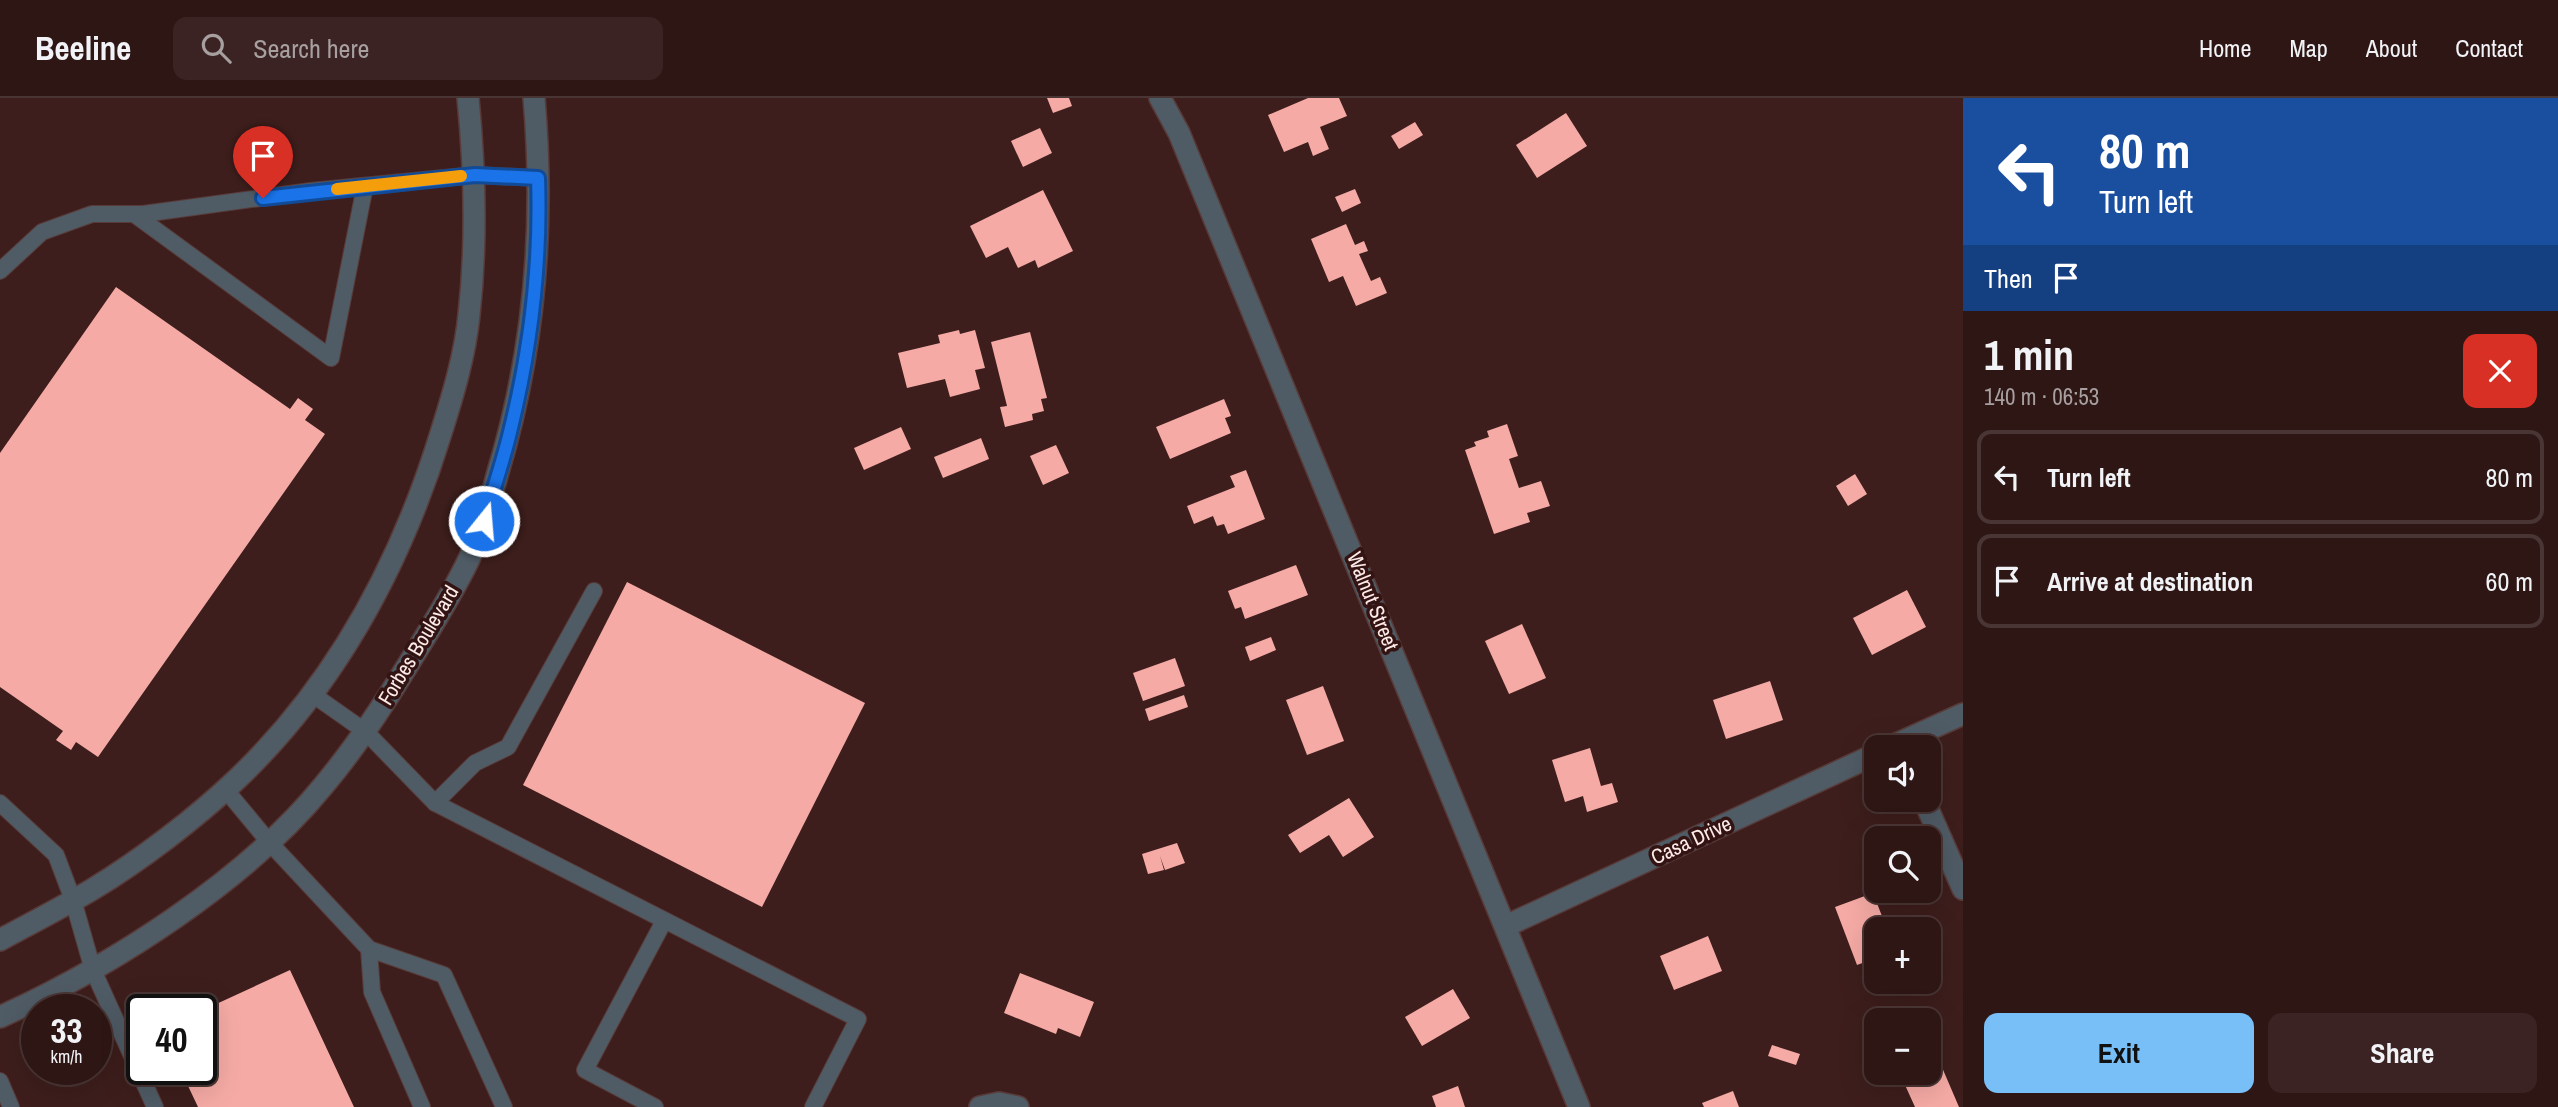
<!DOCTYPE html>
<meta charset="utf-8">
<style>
body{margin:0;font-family:"Archivo Narrow",sans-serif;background:#3a2322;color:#f1f3f6;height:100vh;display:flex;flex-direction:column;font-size:26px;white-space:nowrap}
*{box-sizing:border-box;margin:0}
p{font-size:23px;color:#a79fa0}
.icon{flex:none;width:38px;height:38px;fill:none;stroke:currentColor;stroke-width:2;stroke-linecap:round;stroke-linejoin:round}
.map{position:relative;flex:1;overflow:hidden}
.drawer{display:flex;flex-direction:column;background:#2e1615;width:595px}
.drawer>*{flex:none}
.guide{background:#1a4fa0;color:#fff;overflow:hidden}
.controls{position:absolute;left:1864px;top:637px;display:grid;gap:14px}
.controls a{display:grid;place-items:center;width:77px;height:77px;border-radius:14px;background:#2e1615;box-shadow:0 7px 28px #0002,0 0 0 2px #493534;font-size:35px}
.speed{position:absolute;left:21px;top:896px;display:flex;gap:14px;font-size:35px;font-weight:700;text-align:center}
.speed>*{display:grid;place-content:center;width:91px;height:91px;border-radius:50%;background:#2e1615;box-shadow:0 7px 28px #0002,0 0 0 2px #493534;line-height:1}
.speed small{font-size:18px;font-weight:400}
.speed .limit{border:4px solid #111;border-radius:10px;background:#fff;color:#111}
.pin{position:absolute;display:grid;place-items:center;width:60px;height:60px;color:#fff;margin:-72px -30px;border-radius:50% 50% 50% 0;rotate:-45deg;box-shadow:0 0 7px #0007}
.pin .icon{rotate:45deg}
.me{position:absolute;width:77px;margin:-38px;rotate:17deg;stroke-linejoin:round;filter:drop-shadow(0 0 5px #0008)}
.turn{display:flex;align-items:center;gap:24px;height:147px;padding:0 21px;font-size:32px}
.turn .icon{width:91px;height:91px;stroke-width:2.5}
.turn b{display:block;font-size:49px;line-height:60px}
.then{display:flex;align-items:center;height:66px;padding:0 21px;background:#0003;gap:14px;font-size:26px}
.round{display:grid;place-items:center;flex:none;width:74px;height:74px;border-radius:14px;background:#3a2322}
.headline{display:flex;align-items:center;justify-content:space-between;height:119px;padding:0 21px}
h1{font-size:42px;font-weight:800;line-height:52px}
.cta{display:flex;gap:14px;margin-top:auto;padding:14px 21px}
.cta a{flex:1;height:80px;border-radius:14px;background:#78bff7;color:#111;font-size:28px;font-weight:800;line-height:80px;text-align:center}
.cta a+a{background:#3a2322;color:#f1f3f6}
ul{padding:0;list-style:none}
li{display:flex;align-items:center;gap:21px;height:94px;margin:0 14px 10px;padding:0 7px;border:4px solid #493534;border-radius:14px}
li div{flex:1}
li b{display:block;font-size:26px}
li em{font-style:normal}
header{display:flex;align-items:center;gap:42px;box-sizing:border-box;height:98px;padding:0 35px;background:#2e1615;border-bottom:2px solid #493534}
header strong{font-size:33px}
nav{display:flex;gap:38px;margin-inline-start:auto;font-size:24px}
.search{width:490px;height:63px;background:#3a2322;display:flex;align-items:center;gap:18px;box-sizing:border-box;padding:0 24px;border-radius:14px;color:#a79fa0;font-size:26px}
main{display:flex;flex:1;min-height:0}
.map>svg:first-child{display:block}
</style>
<header>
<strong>Beeline</strong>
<div class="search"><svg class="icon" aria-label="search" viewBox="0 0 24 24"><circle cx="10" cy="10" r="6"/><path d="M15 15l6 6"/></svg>Search here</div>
<nav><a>Home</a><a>Map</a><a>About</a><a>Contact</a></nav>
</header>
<main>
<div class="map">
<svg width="1963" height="1009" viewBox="0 0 1963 1009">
<rect width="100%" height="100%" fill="#3d1e1c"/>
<g fill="#f5aaa5">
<path d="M1047,0H1069L1072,8L1053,15Z"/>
<path d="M1308,0H1339L1347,18L1320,29L1329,51L1313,58L1308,44L1284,54L1268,17Z"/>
<path d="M1566,15L1587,48L1537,80L1516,47Z"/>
<path d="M1415,24L1423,37L1399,51L1391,38Z"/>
<path d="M1040,30L1052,55L1023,69L1011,43Z"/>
<path d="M1355,91L1361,105L1342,114L1335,99Z"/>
<path d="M1043,92L1073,153L1038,170L1035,162L1018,170L1008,149L986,160L970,128Z"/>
<path d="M1346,126L1355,147L1364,143L1368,153L1359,156L1371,183L1380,179L1387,195L1356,208L1343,178L1329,184L1311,141Z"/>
<path d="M116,189L290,311L298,300L313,311L305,322L325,336L98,659L76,644L71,652L56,642L63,633L0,589V355Z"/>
<path d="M959,232L960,236L975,232L985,270L975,272L980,291L950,299L945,281L907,290L898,255L940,245L938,237Z"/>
<path d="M1030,234L1047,300L1041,301L1044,313L1032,316L1033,322L1005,329L1000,309L1007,308L991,244Z"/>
<path d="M1224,301L1231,318L1225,320L1231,335L1170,361L1156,329Z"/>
<path d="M1507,326L1518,358L1509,361L1519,390L1541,383L1550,408L1527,415L1530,424L1494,436L1465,352L1476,348L1474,344L1489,339L1487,333Z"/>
<path d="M901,329L911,351L864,372L854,350Z"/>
<path d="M981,340L989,361L943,380L934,359Z"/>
<path d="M1056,347L1069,375L1043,387L1030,358Z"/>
<path d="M1246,372L1265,421L1228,436L1224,426L1217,428L1213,418L1194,426L1187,408L1235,389L1230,378Z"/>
<path d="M1855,376L1867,396L1848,408L1836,388Z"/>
<path d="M1296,467L1308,497L1245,521L1241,509L1235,511L1228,493Z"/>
<path d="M627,484L865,605L762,809L523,687Z"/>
<path d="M1907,492L1926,529L1872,557L1853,520Z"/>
<path d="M1522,526L1546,580L1509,596L1485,543Z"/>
<path d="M1271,539L1276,552L1250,563L1245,549Z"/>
<path d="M1175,560L1185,588L1143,603L1133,575Z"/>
<path d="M1770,583L1783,622L1726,641L1713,602Z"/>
<path d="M1323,588L1344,643L1307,657L1286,602Z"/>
<path d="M1184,597L1188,609L1149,623L1145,611Z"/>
<path d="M1590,650L1601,688L1612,685L1618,704L1587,714L1583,698L1565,704L1552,662Z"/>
<path d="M1349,700L1374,739L1343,759L1329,737L1300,755L1288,737Z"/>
<path d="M1177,745L1185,765L1165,772L1160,758L1164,772L1148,776L1142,756Z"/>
<path d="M1873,795L1887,831H1876V860L1857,867L1835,809Z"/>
<path d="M1708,838L1722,873L1674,892L1660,858Z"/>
<path d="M290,872L354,1009H198L180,971H201V913Z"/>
<path d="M1020,875L1094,904L1080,939L1058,930L1056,936L1004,915Z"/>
<path d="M1453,891L1470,920L1422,948L1405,919Z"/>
<path d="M1772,947L1800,956L1796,967L1768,958Z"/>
<path d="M1938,960L1959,1009H1915L1900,976L1928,975V964Z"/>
<path d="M1458,988L1465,1009H1436L1432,998Z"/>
<path d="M1733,993L1739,1009H1704L1702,1005Z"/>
</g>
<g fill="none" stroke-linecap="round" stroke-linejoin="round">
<defs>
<g id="service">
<path d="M134,116L331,260L365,88"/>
<path d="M0,173L42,134L92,116H143L311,93L475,77L538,80"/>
<path d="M312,596L366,634L435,705L858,921L813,1009"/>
<path d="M225,691L269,744L369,851L444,877L504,1009"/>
<path d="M0,705L56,757L73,802L93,872L155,1009"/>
<path d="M435,705L475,665L508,649L594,493"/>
<path d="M369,851L372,894L422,1009"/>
<path d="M0,983L11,1009"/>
<path d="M655,1009L585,972L664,823"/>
</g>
<g id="minor">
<path d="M1160,0L1179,35L1579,1009"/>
<path d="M1890,649L1963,616"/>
<path d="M1924,702L1963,791"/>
<path d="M1506,828L1876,656"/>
<path d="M980,1009L999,1005L1018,1009"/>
</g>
<g id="tertiary">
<path d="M0,842C31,825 63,809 93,791C141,762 196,720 236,682C336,587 401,465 441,335C453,297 465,257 469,217C477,145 475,72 468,0"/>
<path d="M0,919C112,868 246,783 324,687C355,650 381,611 406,570C428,534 451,499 469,461C482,433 490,403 498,374C535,251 545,127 534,0"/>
</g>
</defs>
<use href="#service" stroke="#583b39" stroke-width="18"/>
<use href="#minor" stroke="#583b39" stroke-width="24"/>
<use href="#tertiary" stroke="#583b39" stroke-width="24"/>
<use href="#service" stroke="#4f5b65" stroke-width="16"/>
<use href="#minor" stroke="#4f5b65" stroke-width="21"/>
<use href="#tertiary" stroke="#4f5b65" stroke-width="21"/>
</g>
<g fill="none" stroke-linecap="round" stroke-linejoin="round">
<defs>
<path id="route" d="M263,100L475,77L538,80C541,164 531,248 511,330C504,361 493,392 484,423"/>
</defs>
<use href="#route" stroke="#114b97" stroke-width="18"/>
<use href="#route" stroke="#1a73e8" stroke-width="12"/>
<path stroke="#f59e0b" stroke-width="12" d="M337,91L461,78"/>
</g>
<g text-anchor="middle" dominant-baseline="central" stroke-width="7" stroke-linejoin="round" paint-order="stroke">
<g font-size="21" fill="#fdebe9" stroke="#331413">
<text transform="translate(1373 503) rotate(68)">Walnut Street</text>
<text transform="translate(418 547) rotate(-59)">Forbes Boulevard</text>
<text transform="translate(1691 742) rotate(-25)">Casa Drive</text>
</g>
</g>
</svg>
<div class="controls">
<a><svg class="icon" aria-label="sound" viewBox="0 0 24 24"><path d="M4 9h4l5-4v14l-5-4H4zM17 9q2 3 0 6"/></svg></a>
<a><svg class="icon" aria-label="search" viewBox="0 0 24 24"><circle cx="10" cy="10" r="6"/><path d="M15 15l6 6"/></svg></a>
<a>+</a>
<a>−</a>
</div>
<div class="speed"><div>33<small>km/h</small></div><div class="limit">40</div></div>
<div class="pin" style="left:263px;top:100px;background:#d93025"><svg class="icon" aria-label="arrive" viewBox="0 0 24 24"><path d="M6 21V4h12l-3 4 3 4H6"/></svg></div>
<svg class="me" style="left:484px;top:423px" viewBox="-20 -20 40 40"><circle r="17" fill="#1a73e8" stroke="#fff" stroke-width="3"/><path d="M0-11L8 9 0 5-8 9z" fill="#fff"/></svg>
</div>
<section class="drawer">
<div class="guide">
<div class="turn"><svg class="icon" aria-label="left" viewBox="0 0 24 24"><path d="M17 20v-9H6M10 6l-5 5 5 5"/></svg><div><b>80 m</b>Turn left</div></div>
<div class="then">Then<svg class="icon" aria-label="arrive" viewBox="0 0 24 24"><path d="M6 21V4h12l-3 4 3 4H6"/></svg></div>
</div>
<div class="headline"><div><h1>1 min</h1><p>140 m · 06:53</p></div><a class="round" style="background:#d93025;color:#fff"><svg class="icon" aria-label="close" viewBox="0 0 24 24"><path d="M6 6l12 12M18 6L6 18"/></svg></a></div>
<ul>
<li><svg class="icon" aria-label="left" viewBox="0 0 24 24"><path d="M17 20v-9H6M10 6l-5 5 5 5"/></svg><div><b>Turn left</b></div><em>80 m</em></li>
<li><svg class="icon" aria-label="arrive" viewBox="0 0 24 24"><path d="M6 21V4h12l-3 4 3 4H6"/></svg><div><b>Arrive at destination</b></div><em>60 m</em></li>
</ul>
<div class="cta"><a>Exit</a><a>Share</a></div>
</section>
</main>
